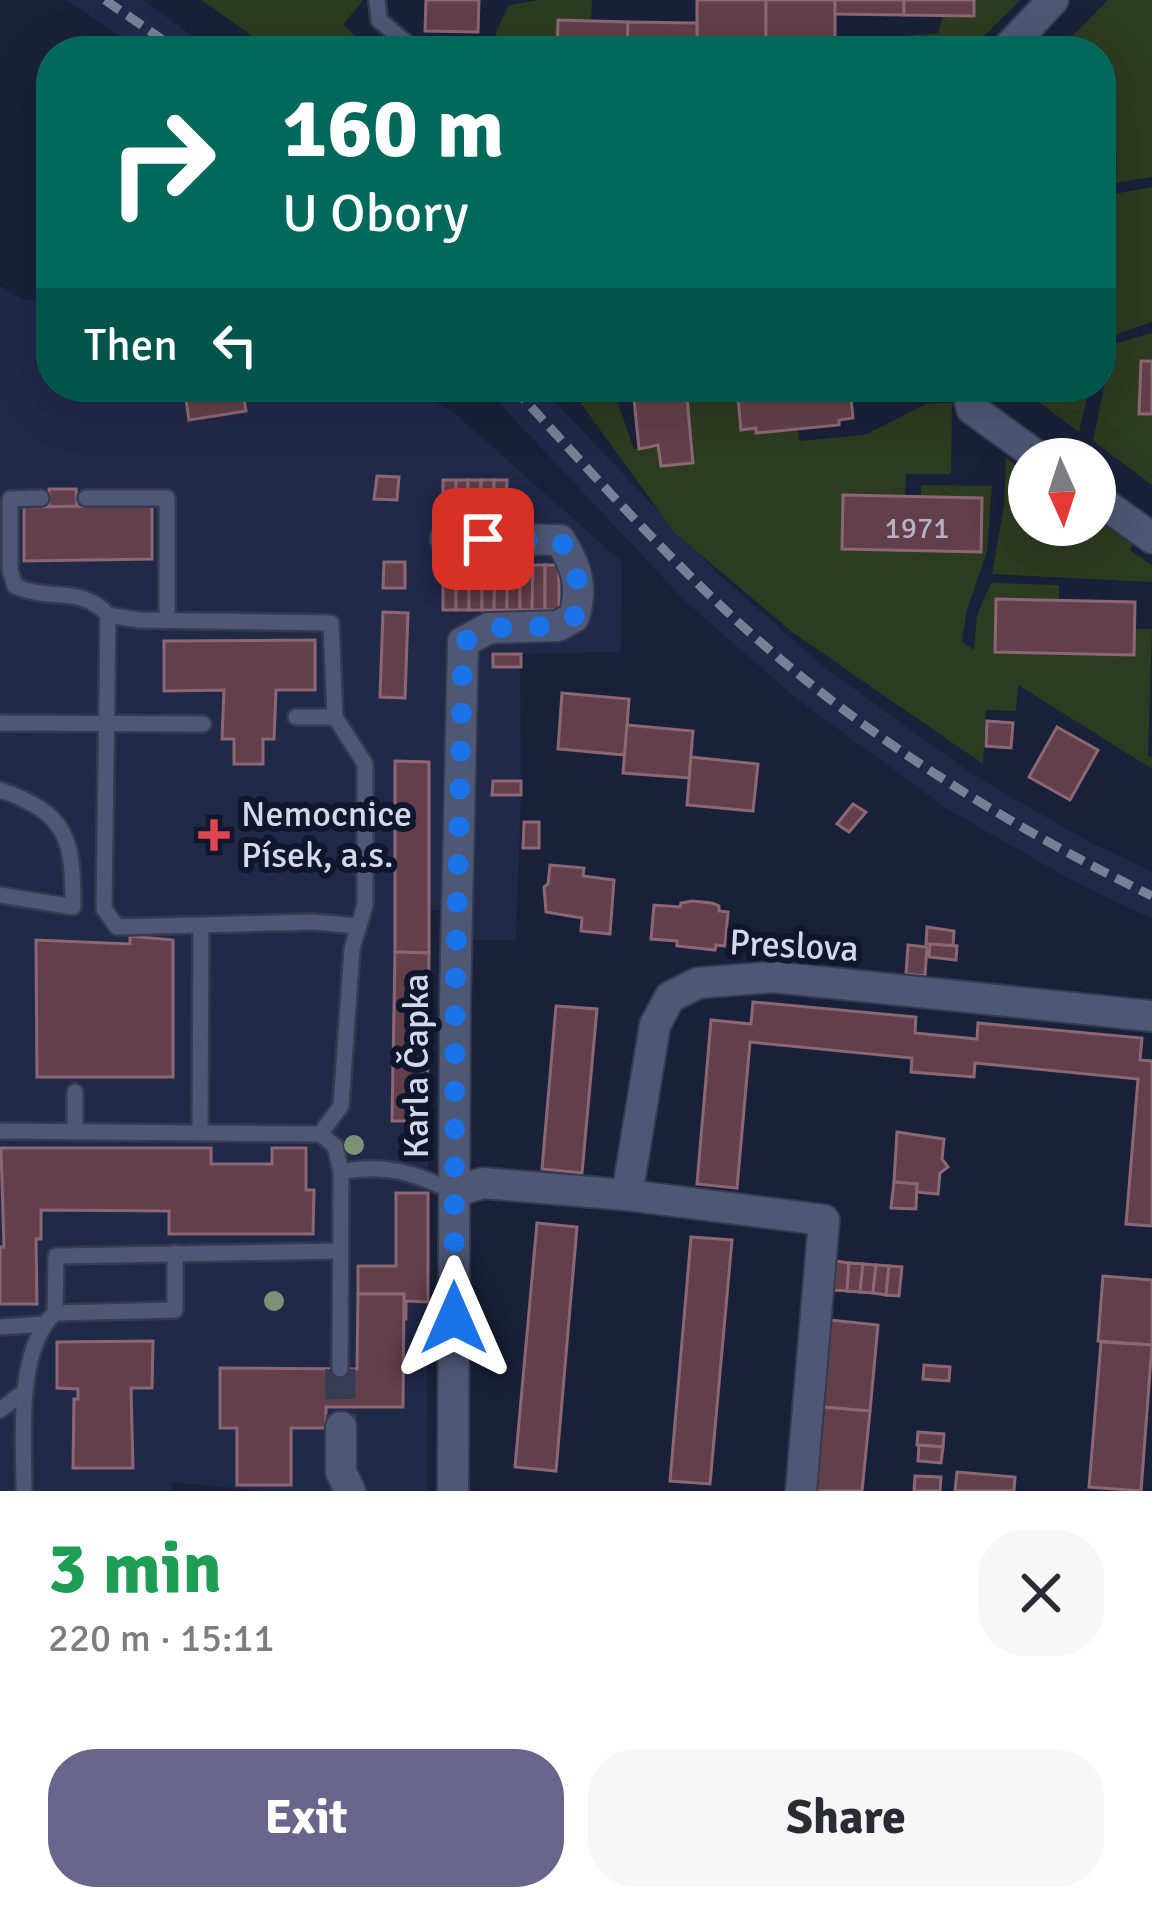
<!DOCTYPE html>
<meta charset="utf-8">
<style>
body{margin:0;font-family:Signika,sans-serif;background:#f7f7f7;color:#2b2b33;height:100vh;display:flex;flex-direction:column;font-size:45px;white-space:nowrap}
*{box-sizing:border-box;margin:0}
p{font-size:39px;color:#7c7c81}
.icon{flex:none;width:66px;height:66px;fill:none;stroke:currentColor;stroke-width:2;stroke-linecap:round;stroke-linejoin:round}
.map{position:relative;height:1491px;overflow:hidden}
.drawer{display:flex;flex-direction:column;background:#fff;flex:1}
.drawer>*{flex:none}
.hud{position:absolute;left:36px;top:36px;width:1080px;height:366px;border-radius:48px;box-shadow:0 12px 48px #0002;background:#00695c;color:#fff;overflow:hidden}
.needle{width:78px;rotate:177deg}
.buttons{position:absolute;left:1008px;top:438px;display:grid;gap:24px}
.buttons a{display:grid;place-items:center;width:108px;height:108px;border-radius:50%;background:#fff;box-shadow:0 12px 48px #0002;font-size:60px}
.pin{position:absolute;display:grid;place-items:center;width:102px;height:102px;color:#fff;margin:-51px;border-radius:24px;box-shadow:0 6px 18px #0006}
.me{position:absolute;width:132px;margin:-66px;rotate:0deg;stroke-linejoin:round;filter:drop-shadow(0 0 9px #0008)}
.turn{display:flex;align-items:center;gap:42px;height:252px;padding:0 48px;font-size:54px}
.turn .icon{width:156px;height:156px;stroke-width:2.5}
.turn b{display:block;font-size:84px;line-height:102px}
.then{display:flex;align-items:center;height:114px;padding:0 48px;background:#0003;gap:24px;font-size:45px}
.round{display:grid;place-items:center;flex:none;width:126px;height:126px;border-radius:48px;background:#f7f7f7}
.head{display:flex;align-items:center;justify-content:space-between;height:204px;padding:0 48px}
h1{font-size:72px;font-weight:700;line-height:90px;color:#1e9e55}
.button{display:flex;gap:24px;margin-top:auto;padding:24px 48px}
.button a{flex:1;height:138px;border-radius:48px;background:#6a658c;color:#fff;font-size:48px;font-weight:700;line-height:138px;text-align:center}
.button a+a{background:#f7f7f7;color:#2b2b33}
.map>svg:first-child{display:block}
</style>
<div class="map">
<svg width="1152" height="1491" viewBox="0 0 1152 1491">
<rect width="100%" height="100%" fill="#192039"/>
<g fill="#212949">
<path d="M66,0H143L213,51H144Z"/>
<path d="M0,286L24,300L51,301V387H420L430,399L451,410L622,562L621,652L520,654L521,795L516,940H471L451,910H429L427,1491H263L172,1482L171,1491H0Z"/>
<path d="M484,387H541L716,572L824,667L972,774L1086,840L1152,872V919L1066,877L949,810L798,700L686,602Z"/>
</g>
<g fill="#2d3b20">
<path d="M202,0H363L343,25L371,51H263L248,33Z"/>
<path d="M539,0H592L591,21L558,20V51H539L534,46L497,38L496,32L509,5Z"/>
<path d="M974,0H1020L969,51H907L882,38L938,33L943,16H973Z"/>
<path d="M1108,0H1152V177L1116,183L1117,154L1101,143V51H1058Z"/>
<path d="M1152,187V322L1111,336L1114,194Z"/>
<path d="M1152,333V361L1141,362L1140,413L1152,414V485L1093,441L1113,344Z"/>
<path d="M569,387H612L634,449L658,446L661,466L693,462L687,387H741L738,388L742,430L798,429L799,441L865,435L926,404L952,403L951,474H906L905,496L843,548L981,553L983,499L921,497V485L992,486L987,551L966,613L962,642L974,650L977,615L991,583L1059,585V601L996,652L1134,656L1135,629H1152L1148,756L1152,757V769L1018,685L1016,711L986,710L983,764L792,632L675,533Z"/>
<path d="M1027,387H1089L1079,432L1031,396Z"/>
<path d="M1006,458L1029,474V525H1095V519L1133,545L1130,550L1152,565V582L992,574L1004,506Z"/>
</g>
<g fill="#613f4b" stroke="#8c6773" stroke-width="3">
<path d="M426,0H479L478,32L425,31Z"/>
<path d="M697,0H766V45L697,44Z"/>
<rect x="766" y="0" width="69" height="45"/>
<path d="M835,0H904V15L835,14Z"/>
<path d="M904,0H974V16L904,15Z"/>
<path d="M558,20L628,22L627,51H557Z"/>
<path d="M628,22L697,23V51H627Z"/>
<path d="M1141,361H1152V414H1139Z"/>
<path d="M242,387L246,411L189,420L185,393Z"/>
<path d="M686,387L693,463L661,466L658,445L639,449L633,389Z"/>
<path d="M737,387H850L853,418L839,420V425L756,433V428L741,430Z"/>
<path d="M377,476L399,477L397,500L374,499Z"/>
<rect x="443" y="480" width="13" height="46"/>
<rect x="456" y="480" width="12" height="46"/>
<rect x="468" y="480" width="13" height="46"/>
<rect x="481" y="480" width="13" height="46"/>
<path d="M494,480H507L506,526H494Z"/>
<path d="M49,489H76L77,507H49Z"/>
<path d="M843,495L982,498L981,552L842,549Z"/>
<path d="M152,505V559L24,561V507Z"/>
<path d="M384,562H405V588H383Z"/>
<rect x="443" y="565" width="13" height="45"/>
<rect x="456" y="565" width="13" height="45"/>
<rect x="469" y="565" width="13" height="45"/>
<path d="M482,565H495L494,610H482Z"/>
<path d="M495,565H507V610H494Z"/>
<rect x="507" y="565" width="13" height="45"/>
<path d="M520,565H533L532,610H520Z"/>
<path d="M533,565H545V610H532Z"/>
<rect x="545" y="565" width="14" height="45"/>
<path d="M996,599L1135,602L1134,655L995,652Z"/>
<path d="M383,612L408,613L405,698L380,697Z"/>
<path d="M315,640V690H276L274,739H263V764H234V739H222L224,690L164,691V641Z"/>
<rect x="493" y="654" width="28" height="13"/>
<path d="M562,693L629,699L625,755L558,749Z"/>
<path d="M987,721L1013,723L1011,748L986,746Z"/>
<path d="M627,725L693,731L689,778L623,773Z"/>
<path d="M1057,727L1098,750L1070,800L1029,777Z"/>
<path d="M691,757L758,764L753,811L687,805Z"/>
<path d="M395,761L429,762V953L395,952Z"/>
<path d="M493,781H521V795H492Z"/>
<path d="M853,804L866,812L849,832L837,824Z"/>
<path d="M524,822H539V848H523Z"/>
<path d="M550,865L584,868L583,876L614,880L610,934L581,931L582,918L546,912L544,887L548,884Z"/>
<path d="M692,901L712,903L719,906V911L728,912L725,946L716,945L715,950L677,946V941L651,939L654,905L680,907L681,903Z"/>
<path d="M927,927L954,931L953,946L926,944Z"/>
<path d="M130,936L173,940V1077H37L36,940L130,944Z"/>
<path d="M930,944L957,946L956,960L929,957Z"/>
<path d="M908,945L927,947L925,976L906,974Z"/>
<path d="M395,952L429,953L427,1121H392Z"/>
<path d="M753,1002L916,1017L915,1033L977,1039L978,1023L1142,1038L1140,1060L1152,1061V1226L1126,1224L1138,1079L975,1063L974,1077L911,1072L912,1058L750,1042L737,1188L697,1184L711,1020L751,1024Z"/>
<path d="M556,1006L597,1009L582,1173L542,1169Z"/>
<path d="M897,1132L944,1139L942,1159L948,1167L940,1173L938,1194L916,1192L917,1184L894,1182Z"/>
<path d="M1,1148H211V1164H272V1148H306V1190H314L313,1234H169V1211L41,1210V1239H36L37,1304H0V1247H4Z"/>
<path d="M894,1182L917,1184L916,1209L891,1208Z"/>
<path d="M396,1193H428V1302L406,1301V1319H403L404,1294H358V1266H396Z"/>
<path d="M537,1223L577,1227L556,1471L515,1467Z"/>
<path d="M691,1237L732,1240L710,1484L670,1481Z"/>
<path d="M836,1261L849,1263L847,1291L833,1290Z"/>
<path d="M849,1263L863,1264L860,1292L847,1291Z"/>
<path d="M863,1264L876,1265L873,1293L860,1292Z"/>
<path d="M876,1265L889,1266L886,1295L873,1293Z"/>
<path d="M889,1266L902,1267L899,1296L886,1295Z"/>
<path d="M1103,1276L1152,1280V1345L1098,1341Z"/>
<path d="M358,1294H404L403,1407H326V1428H291V1485H237V1428H220V1368L357,1369Z"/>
<path d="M830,1320L878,1325L870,1411L822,1407Z"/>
<path d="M153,1341L152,1388H131L133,1468H73L74,1399H78V1389L57,1388V1342Z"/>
<path d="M1101,1342L1152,1345L1141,1491L1089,1487Z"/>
<path d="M924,1365L950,1367L949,1381L923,1379Z"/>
<path d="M822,1407L870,1411L862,1491H815Z"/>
<path d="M918,1432L944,1434L943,1447L917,1445Z"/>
<path d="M919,1445L943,1447L941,1463L918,1461Z"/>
<path d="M957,1472L1015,1477L1014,1491H955Z"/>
<path d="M915,1476L941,1477L940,1491H914Z"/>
</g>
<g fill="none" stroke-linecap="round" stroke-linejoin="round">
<path stroke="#353c54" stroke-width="30" stroke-dasharray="30 15" stroke-linecap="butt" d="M340,1369L341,1427"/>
<defs>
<g id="service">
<path d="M377,0L379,20L416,51"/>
<path d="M41,498L10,499V570L15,586C50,602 81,585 108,615"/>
<path d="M86,498H167V620"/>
<path d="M296,717H335"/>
<path d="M0,723L203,724"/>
<path d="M0,790C69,813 73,841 73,907L0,895"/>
<path d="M0,1131L320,1134L335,1146L341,1172L340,1369"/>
<path d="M75,1132V1092"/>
<path d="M200,1133L201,927"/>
<path d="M320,1134L341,1106L352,949L365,905V764L335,717L331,623L138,620L108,615L104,909L117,927L313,922L359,926"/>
<path d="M341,1172C385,1163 415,1173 454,1192"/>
<path d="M55,1313L175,1310V1253"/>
<path d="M0,1327L43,1324"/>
<path d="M0,1410L24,1392"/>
<path d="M24,1491C24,1440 15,1350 55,1313L56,1256L340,1251"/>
</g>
<g id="minor">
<path d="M1005,51L1053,0"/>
<path d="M967,387L972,409L1041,459"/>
<path d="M1095,497L1152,538"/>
<path d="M445,539L560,540C577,567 583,586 574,617L558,626L489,628L463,642L455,1001L453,1491"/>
<path d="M454,1192L483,1183L627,1195L655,1025L670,997L698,983L773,977L1152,1016"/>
<path d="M627,1195L824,1220L801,1491"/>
<path d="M341,1427V1472L350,1491"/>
</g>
</defs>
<use href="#service" stroke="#363a50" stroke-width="20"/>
<use href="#minor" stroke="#363a50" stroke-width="34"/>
<use href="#service" stroke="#4e5774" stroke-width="15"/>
<use href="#minor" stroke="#4e5774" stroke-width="30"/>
<g stroke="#798095" stroke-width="9" stroke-dasharray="18 9" stroke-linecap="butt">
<path d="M105,0L179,51"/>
<path d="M513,387C589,470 664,555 748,631C868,739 1007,825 1152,896"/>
</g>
</g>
<g fill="#7a9376">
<circle cx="354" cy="1145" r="10"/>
<circle cx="274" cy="1301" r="10"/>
</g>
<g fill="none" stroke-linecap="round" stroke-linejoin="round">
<path stroke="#1a73e8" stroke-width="21" stroke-dasharray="0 37.8" d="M454,1318L455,1001L463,642L489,628L558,626L574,617C583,586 577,567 560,540L483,539"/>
</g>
<path fill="#e0444e" stroke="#11162f" stroke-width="4.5" d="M208 817h12v12h12v12h-12v12h-12v-12h-12v-12h12z"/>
<g text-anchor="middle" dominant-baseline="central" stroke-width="12" stroke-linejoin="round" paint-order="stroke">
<g font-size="30" fill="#b6b2c2">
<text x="917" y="528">1971</text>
</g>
<g font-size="36" fill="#d3d9ea" stroke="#11162f" text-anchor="start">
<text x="241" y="814">Nemocnice<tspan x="241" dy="41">Písek, a.s.</tspan></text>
</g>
<g font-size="36" fill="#d3d9ea" stroke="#11162f">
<text transform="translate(794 946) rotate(3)">Preslova</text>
<text transform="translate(416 1066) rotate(-90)">Karla Čapka</text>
</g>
</g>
</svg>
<div class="buttons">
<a><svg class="needle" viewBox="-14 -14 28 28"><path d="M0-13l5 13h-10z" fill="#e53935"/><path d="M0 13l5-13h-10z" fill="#7c7c81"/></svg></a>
</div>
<div class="pin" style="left:483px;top:539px;background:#d93025"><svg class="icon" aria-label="arrive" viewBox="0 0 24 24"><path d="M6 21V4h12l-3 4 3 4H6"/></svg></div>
<svg class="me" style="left:454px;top:1318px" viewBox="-20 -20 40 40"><path d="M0-17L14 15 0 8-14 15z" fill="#1a73e8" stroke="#fff" stroke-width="4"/></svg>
<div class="hud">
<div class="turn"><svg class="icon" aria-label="right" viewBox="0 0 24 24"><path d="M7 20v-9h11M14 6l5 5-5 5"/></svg><div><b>160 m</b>U Obory</div></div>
<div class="then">Then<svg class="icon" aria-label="left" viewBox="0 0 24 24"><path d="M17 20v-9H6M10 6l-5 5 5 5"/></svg></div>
</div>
</div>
<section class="drawer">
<div class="head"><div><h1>3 min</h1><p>220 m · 15:11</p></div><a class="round"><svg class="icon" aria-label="close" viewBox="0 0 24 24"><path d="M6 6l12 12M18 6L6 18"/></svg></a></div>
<div class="button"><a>Exit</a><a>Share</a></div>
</section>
